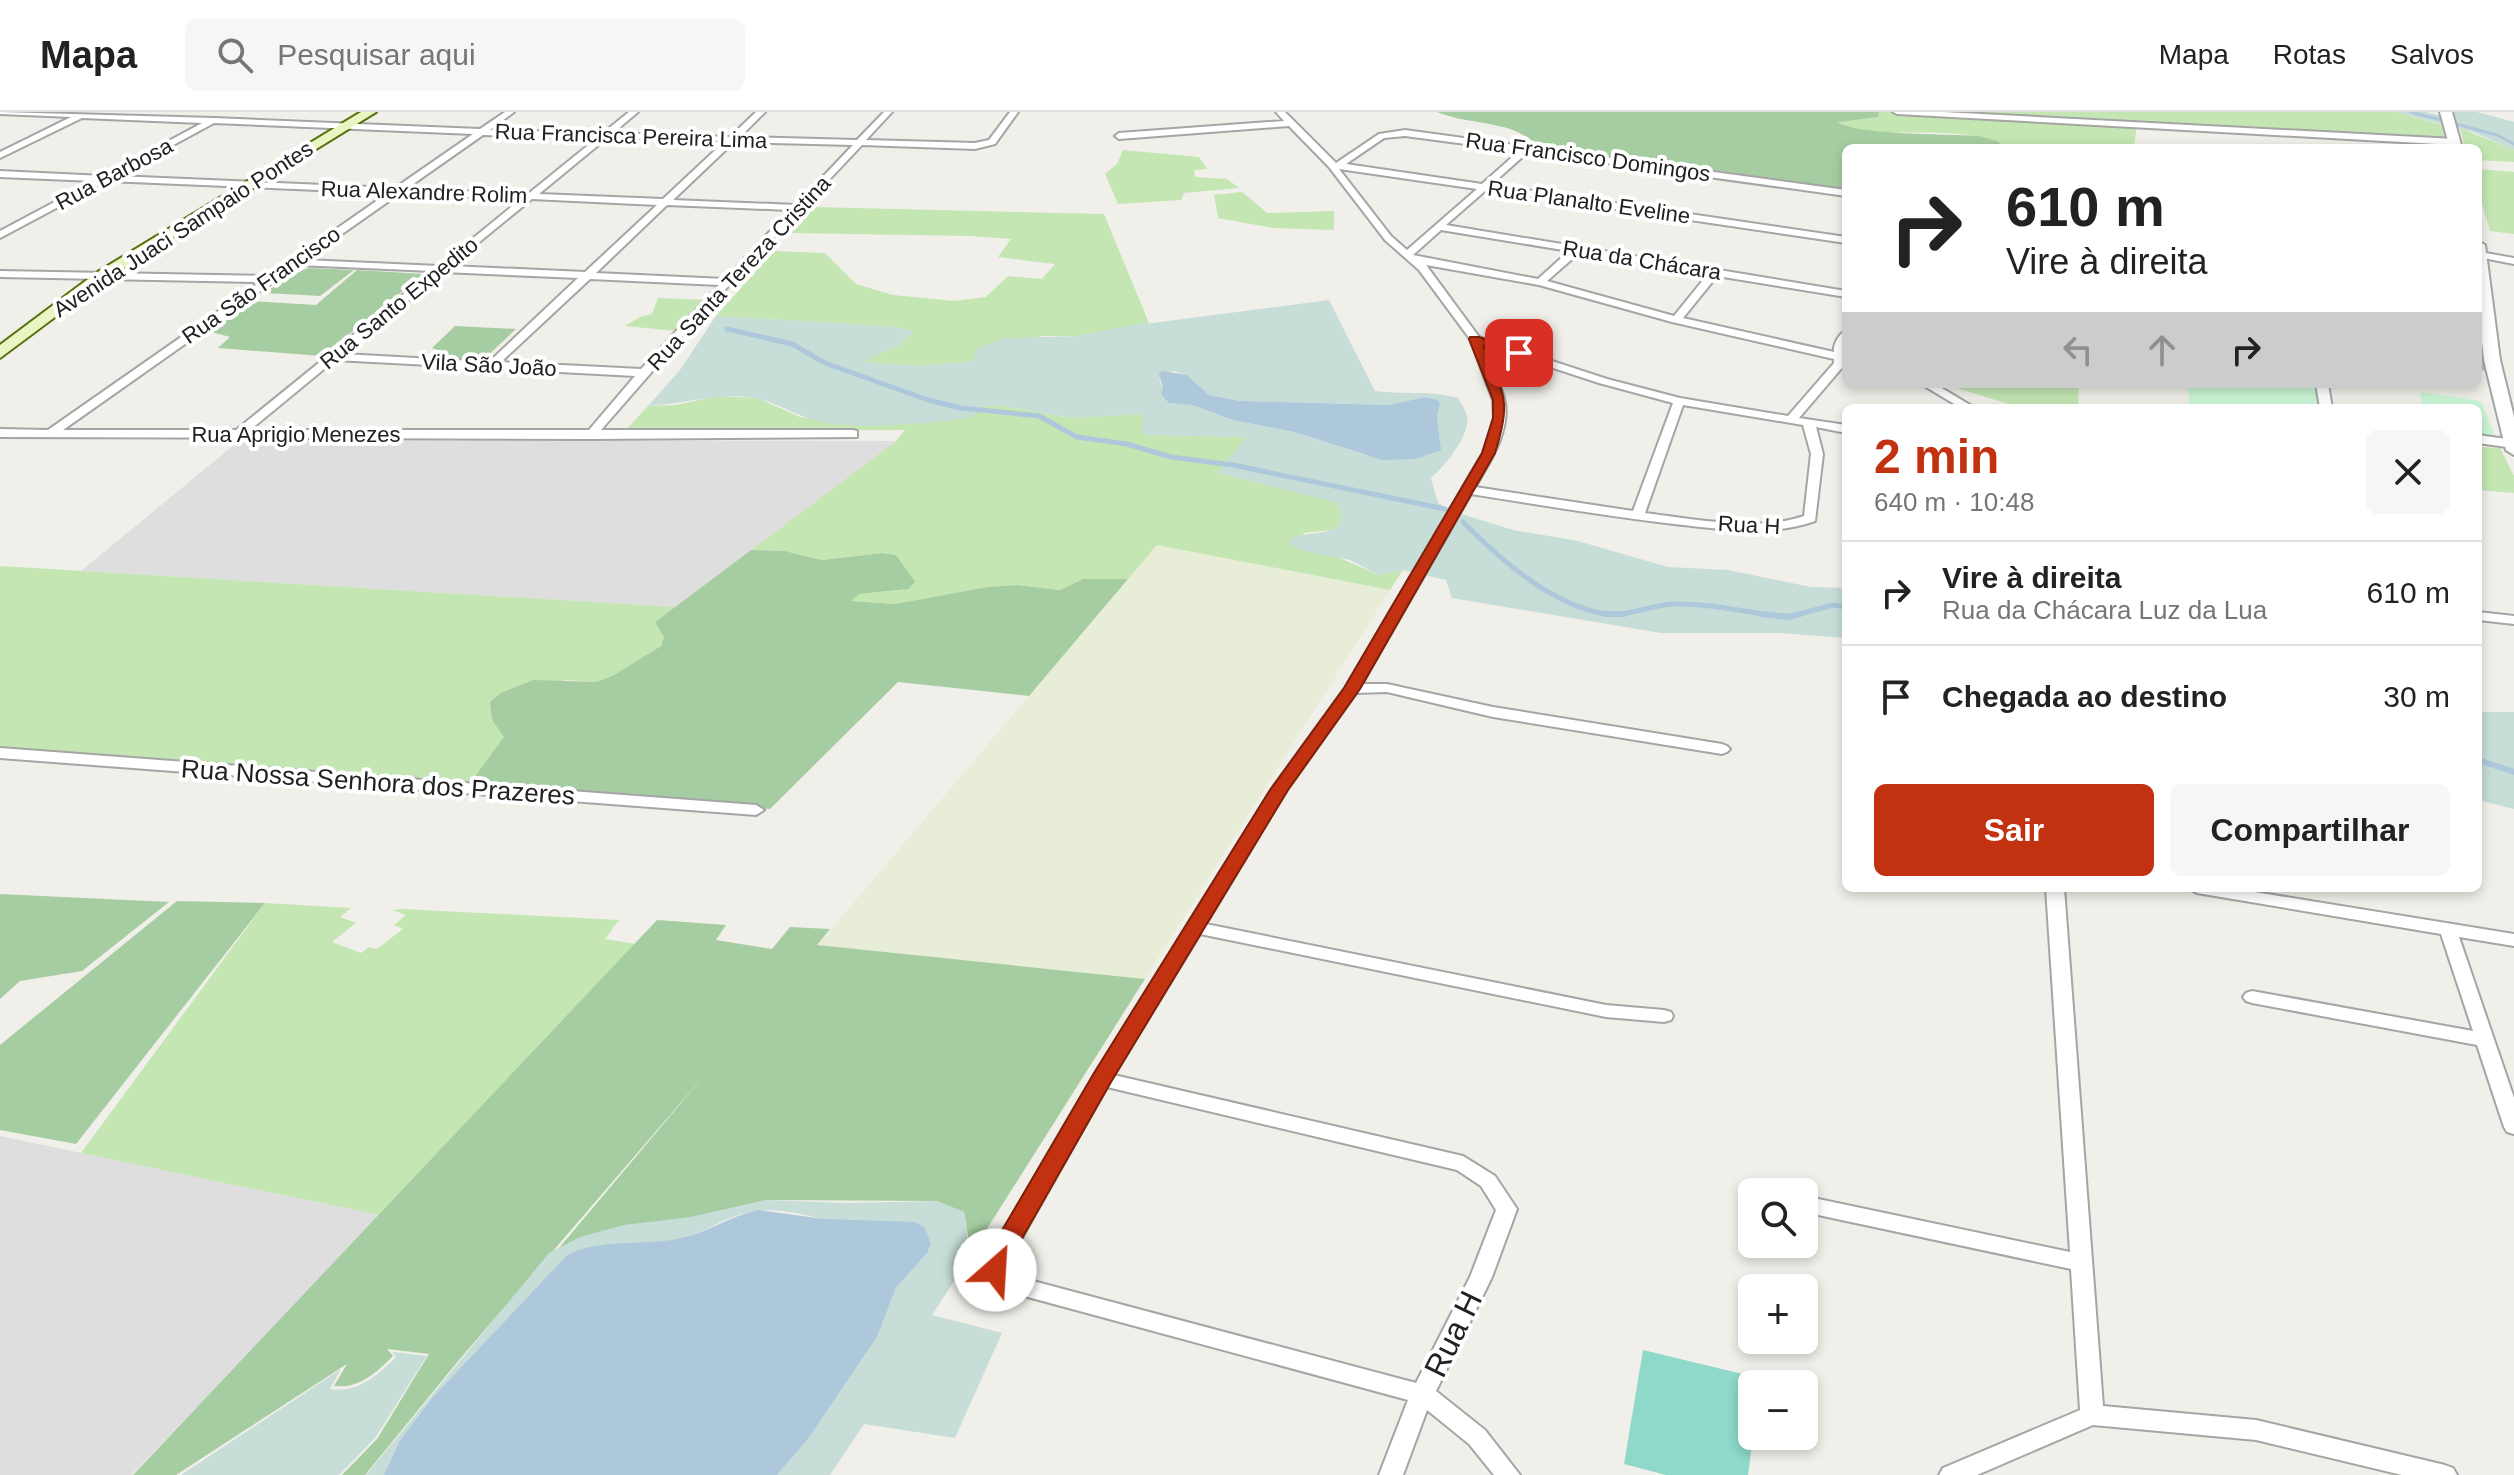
<!DOCTYPE html>
<html lang="pt">
<meta charset="utf-8">
<style>
body{margin:0;font-family:Helvetica,sans-serif;background:#f6f6f6;color:#222;height:100vh;display:flex;flex-direction:column;font-size:30px;white-space:nowrap}
*{box-sizing:border-box;margin:0}
p{font-size:26px;color:#767676}
.icon{flex:none;width:44px;height:44px;fill:none;stroke:currentColor;stroke-width:2;stroke-linecap:round;stroke-linejoin:round}
.map{position:relative;flex:1;overflow:hidden}
.details{position:absolute;left:1842px;top:292px;width:640px;height:488px;display:flex;flex-direction:column;background:#fff;border-radius:12px;box-shadow:0 4px 12px #0003}
.details>*{flex:none}
.banner{position:absolute;left:1842px;top:32px;width:640px;height:244px;border-radius:12px;box-shadow:0 4px 12px #0003;background:#fff;color:#222;overflow:hidden}
.fabs{position:absolute;left:1738px;top:1066px;display:grid;gap:16px}
.fabs a{display:grid;place-items:center;width:80px;height:80px;border-radius:12px;background:#fff;box-shadow:0 4px 12px #0003;font-size:40px}
.pin{position:absolute;display:grid;place-items:center;width:68px;height:68px;color:#fff;margin:-34px;border-radius:16px;box-shadow:0 4px 12px #0006}
.me{position:absolute;width:88px;margin:-44px;rotate:26deg;stroke-linejoin:round;filter:drop-shadow(0 0 6px #0008)}
.turn{display:flex;align-items:center;gap:28px;height:168px;padding:0 32px;font-size:36px}
.turn .icon{width:104px;height:104px;stroke-width:2.5}
.turn b{display:block;font-size:56px;line-height:68px}
.lanes{display:flex;align-items:center;height:76px;padding:0 32px;background:#0003;justify-content:center;gap:40px;direction:ltr}
.lanes .off{opacity:.35}
.round{display:grid;place-items:center;flex:none;width:84px;height:84px;border-radius:12px;background:#f6f6f6}
.summary{display:flex;align-items:center;justify-content:space-between;height:136px;padding:0 32px}
h1{font-size:48px;font-weight:800;line-height:60px;color:#c23110}
.action{display:flex;gap:16px;margin-top:auto;padding:16px 32px}
.action a{flex:1;height:92px;border-radius:12px;background:#c23110;color:#fff;font-size:32px;font-weight:800;line-height:92px;text-align:center}
.action a+a{background:#f6f6f6;color:#222}
ul{padding:0;list-style:none}
li{display:flex;align-items:center;gap:24px;height:104px;padding:0 32px;border-top:2px solid #e0e0e0}
li div{flex:1}
li b{display:block;font-size:30px}
li em{font-style:normal}
header{display:flex;align-items:center;gap:48px;box-sizing:border-box;height:112px;padding:0 40px;background:#fff;border-bottom:2px solid #e0e0e0}
header strong{font-size:38px}
nav{display:flex;gap:44px;margin-inline-start:auto;font-size:28px}
.search{width:560px;height:72px;background:#f6f6f6;display:flex;align-items:center;gap:20px;box-sizing:border-box;padding:0 28px;border-radius:12px;color:#767676;font-size:30px}
.map>svg:first-child{display:block}
</style>
<header>
<strong>Mapa</strong>
<div class="search"><svg class="icon" aria-label="search" viewBox="0 0 24 24"><circle cx="10" cy="10" r="6"/><path d="M15 15l6 6"/></svg>Pesquisar aqui</div>
<nav><a>Mapa</a><a>Rotas</a><a>Salvos</a></nav>
</header>
<div class="map">
<svg width="2514" height="1363" viewBox="0 0 2514 1363">
<rect width="100%" height="100%" fill="#f1efe9"/>
<g fill="#dfdede">
<path d="M240,328L896,329L675,495L81,459Z"/>
<path d="M0,1024L384,1104L131,1363H0Z"/>
</g>
<path fill="#e7edd6" d="M1157,433L1390,478L1145,867L817,834Z"/>
<g fill="#c3e6b3">
<path d="M1879,0H2395L2443,13L2445,28L2137,12L2134,36H2005C1971,7 1866,33 1837,9L1878,5Z"/>
<path d="M2460,16L2514,38V50L2478,48V36H2465Z"/>
<path d="M1123,38L1199,45L1207,57L1194,58L1195,65L1227,67L1239,76L1184,81L1181,88L1118,92L1105,62L1117,52Z"/>
<path d="M2478,57L2514,60V122L2490,119L2478,77Z"/>
<path d="M1242,80L1267,101L1334,99V118L1274,116L1218,106L1214,83Z"/>
<path d="M814,95L1104,102L1149,211L1079,224H1042L973,249L920,254L860,250L898,234L913,220L898,215L716,204L774,139L825,141L856,172L893,183L954,189L986,185L1008,164L1042,167L1055,152L998,145L1011,127L971,124L790,121Z"/>
<path d="M658,186L707,188L677,219L625,214L640,205L652,202Z"/>
<path d="M1944,272H2079L2078,296H2021Z"/>
<path d="M716,284L757,286L800,305L876,312L947,308L985,294L999,293L1071,306L1138,302L1143,304V323L1248,325L1218,361L1335,389L1342,402L1340,414L1333,418L1302,421L1333,443L1379,463L1403,458L1390,478L1157,433L1128,467H1083L1060,478L1017,473L987,475L895,492L850,489L859,482L908,477L896,443L882,441L822,448L785,439L751,438L896,329L905,318L625,319L648,294L676,293Z"/>
<path d="M2478,335L2500,336L2514,364V381L2478,378Z"/>
<path d="M0,454L675,495L656,510L664,525L661,534L612,564L596,570L565,568L492,608L504,624L500,634L468,674L0,640Z"/>
<path d="M265,791L351,796L340,805L356,811L332,830L361,841L369,835L377,837L403,817L394,813L406,803L392,798L402,797L619,808L605,827L636,832L384,1104L81,1041Z"/>
</g>
<g fill="#a6cda1">
<path d="M1437,0H1879L1878,5L1838,10C1853,23 1953,22 1979,24L1997,29L2005,36H1846V77L1538,34C1512,7 1470,14 1437,0Z"/>
<path d="M309,156L354,158L320,184L265,181L293,161Z"/>
<path d="M357,158L424,162L322,244L218,236L230,225L212,220L251,189L316,193Z"/>
<path d="M455,214L516,217L483,248L439,247L444,240L432,236Z"/>
<path d="M751,438L785,439L822,448L882,441L896,443L915,470L908,477L859,482L851,489L895,492L987,475L1017,473L1060,478L1083,467H1128L1029,584L898,570L770,697L468,674L504,625L492,608L490,590L501,581L533,568L596,570L612,564L661,534L664,525L655,510Z"/>
<path d="M0,782L169,790L82,859L20,869L0,887Z"/>
<path d="M177,789L265,791L76,1032L0,1018V933Z"/>
<path d="M657,808L726,813L716,828L772,837L790,815L830,817L817,833L1145,867L971,1142L964,1100L936,1089L766,1088L559,1136L708,959L459,1248L365,1363H342L377,1327L429,1242L387,1237L393,1244C376,1261 359,1277 334,1274L347,1252L176,1363H133Z"/>
</g>
<g fill="#c7ddd7" fill-rule="evenodd">
<path d="M2395,0H2426L2456,8L2454,0H2477L2514,10V38L2473,20Z"/>
<path d="M1329,188L1375,279C1403,283 1430,278 1458,286C1461,291 1466,298 1467,304C1471,323 1444,355 1431,366L1438,391L1452,399L1513,418L1578,429L1668,455L1728,458L1811,475L1846,476V526L1779,521H1661L1452,486L1446,468L1403,458L1379,463L1350,448L1304,439L1289,432V427C1306,419 1324,424 1340,414L1342,402L1335,390L1217,361L1247,325L1142,323L1143,304L1138,302L1071,306L999,293L985,294L973,304L960,307C920,312 856,318 818,309C796,304 775,289 754,286C718,280 684,292 648,294L680,258L716,204L898,215L914,220L898,234L862,250L920,254L973,249L977,237L1005,226L1079,224L1121,215ZM1173,259L1187,263L1209,283L1240,289L1389,293L1425,285L1438,288L1440,292L1437,304L1440,328L1365,343L1294,320L1233,308L1192,293L1169,291L1159,267Z"/>
<path d="M2478,600H2514V697L2478,688Z"/>
<path d="M766,1088L847,1091L936,1089L964,1100C974,1147 956,1166 932,1203L1002,1221L955,1326L864,1312L830,1363H777L808,1327L877,1225L896,1176L927,1141C881,1126 802,1093 755,1099C726,1103 703,1123 675,1128C637,1134 604,1128 567,1143L433,1285L400,1328L384,1363H366L549,1141L580,1125L624,1113L691,1105Z"/>
<path d="M392,1240L427,1244L375,1326L339,1363H181L341,1257L330,1277C358,1281 377,1264 396,1245Z"/>
</g>
<g fill="#caf6d6">
<path d="M2187,272H2317L2321,296H2190Z"/>
<path d="M2420,280L2481,289L2496,326L2478,325V296H2423Z"/>
</g>
<path fill="#8ed9ca" d="M1643,1238L1759,1266V1272H1752L1753,1324L1748,1363H1666L1624,1352Z"/>
<g fill="#adc8da">
<path d="M1162,259L1187,263L1209,283L1240,289L1389,293L1425,285L1438,288L1440,292L1437,304L1441,338L1416,347L1382,348L1294,320L1233,308L1192,293L1169,291L1161,282L1163,276L1159,262Z"/>
<path d="M758,1098L824,1107L915,1110L924,1115L931,1131L927,1141L896,1176L877,1225L808,1327L777,1363H384L400,1328L433,1285L567,1143C601,1126 640,1134 677,1127C705,1122 730,1104 758,1098Z"/>
</g>
<g fill="none" stroke-linecap="round" stroke-linejoin="round">
<g stroke="#adc8da" stroke-width="3">
<path d="M2411,0L2497,23L2514,32"/>
<path d="M727,217L735,219"/>
</g>
<g stroke="#adc8da" stroke-width="5">
<path d="M727,217L792,232L825,251L928,288L961,296L1039,304L1077,325L1127,332L1171,345L1233,353L1445,397"/>
<path d="M2478,256H2484L2486,245"/>
<path d="M1463,410C1501,448 1551,493 1606,502C1624,505 1653,493 1673,492C1707,491 1744,500 1778,504"/>
<path d="M1792,504L1833,493L1846,495"/>
</g>
<g stroke="#adc8da" stroke-width="6">
<path d="M1605,502H1624"/>
<path d="M1761,502L1788,505L1800,502"/>
<path d="M2478,648L2514,660"/>
</g>
<defs>
<g id="minor">
<path d="M0,0L214,6L480,17L505,0H514L490,18L603,21L629,0H638L613,21L730,25L756,0H765L740,25L857,28L884,0H892L866,28L975,31L989,28L1010,0H1018L995,32L975,37L862,33L703,201L601,318H853L857,319V325L591,327L0,325V317L48,318L260,170L0,165V159L269,164L287,151L288,148L293,147L388,81L107,69L0,126V119L94,69L0,65V59L104,64L202,11L82,6L0,46V40L71,5L0,2ZM214,11L473,22L395,76L116,64ZM483,23L597,26L528,82L406,77ZM607,26L725,29L663,87L539,82ZM734,30L853,33L796,93L673,88ZM399,82L521,87L439,154L305,148ZM532,87L657,93L585,160L450,154ZM667,93L790,98L725,167L596,161ZM297,153L432,159L236,318H63ZM443,160L578,166L489,250L343,242ZM590,167L719,173L641,257L501,250ZM335,248L635,264L589,318H250Z"/>
<path d="M1276,0H1285L1336,51L1379,22L1405,18L1846,78V84L1528,40L1491,73L1846,125V131L1486,78L1446,113L1846,179V185L1717,164L1683,206L1834,240C1833,233 1839,221 1846,219V251L1799,306L1846,313V321L1816,315L1823,342L1815,409C1770,425 1720,417 1674,412C1606,404 1539,393 1471,382L1362,572H1387L1493,595L1722,632L1727,634L1730,637L1727,640L1722,642L1493,605L1387,580L1356,581L1286,679L1206,812L1606,893L1664,898L1671,900L1673,904L1671,908L1664,910L1606,905L1200,822L1114,963L1463,1044L1495,1064L1517,1097L1492,1165L1436,1279L1485,1318L1520,1363H1494L1469,1332L1427,1298L1403,1363H1379L1408,1288L1013,1181L992,1171L985,1159L988,1145L1095,962L1271,678L1345,576L1483,341L1494,306L1493,288L1470,227L1419,158L1385,128L1329,55L1289,14L1119,27L1115,24L1119,21L1284,9ZM1405,24L1519,39L1482,72L1346,52L1384,26ZM1339,57L1477,77L1407,138L1391,124ZM1441,118L1569,139L1538,167L1413,143ZM1579,141L1708,162L1674,204L1547,169ZM1426,153L1539,173L1672,210L1834,247V251L1788,304L1680,286L1607,267L1479,225ZM1483,233L1599,271L1673,291L1633,399L1475,375C1490,350 1512,317 1504,286C1499,268 1490,250 1483,233ZM1683,293L1803,313L1811,342L1804,404C1759,420 1692,407 1645,401ZM1107,975L1457,1058L1481,1074L1496,1098L1470,1165L1416,1271L1018,1165L1007,1159V1152Z"/>
<path d="M1893,0H1943L2455,27L2459,30L2455,33L1897,2Z"/>
<path d="M2480,140L2514,146V152L2478,145Z"/>
<path d="M1921,272H1935L1975,296H1961Z"/>
<path d="M2316,272H2328L2332,296H2320Z"/>
<path d="M2478,323L2514,328V336L2478,331Z"/>
<path d="M2478,500L2514,504V512L2478,508Z"/>
<path d="M0,636L756,693L764,698L756,703L0,646Z"/>
<path d="M2046,776H2064L2103,1294L2256,1308L2445,1353L2453,1356L2457,1363H2402L2256,1328L2093,1313L1977,1363H1939L1943,1356L2080,1298L2071,1157L1804,1100V1084L2070,1140Z"/>
<path d="M2188,776H2230L2514,822V834L2459,825L2514,986V1022L2507,1020L2504,1015L2477,933L2252,891L2246,889L2243,885L2246,881L2252,879L2473,919L2441,822L2197,781Z"/>
</g>
<g id="tertiary">
<path d="M2440,0H2452L2462,36H2450Z"/>
<path d="M2478,129L2485,133L2500,248L2514,305V343L2506,338L2484,248L2478,191Z"/>
</g>
<path id="secondary" d="M361,0H376L106,167L0,246V233L96,161Z"/>
</defs>
<use href="#minor" stroke="#a5a5a5" stroke-width="4"/>
<use href="#tertiary" stroke="#a5a5a5" stroke-width="4"/>
<use href="#secondary" stroke="#55720e" stroke-width="4"/>
<use href="#minor" fill="#fff" fill-rule="evenodd"/>
<use href="#tertiary" fill="#fff" fill-rule="evenodd"/>
<use href="#secondary" fill="#e9f5c2" fill-rule="evenodd"/>
</g>
<path fill="#c23110" stroke="#7e200a" stroke-width="2" d="M1470,225H1479L1525,241L1519,245L1484,234C1504,284 1512,287 1495,341L1360,577L1288,678L1111,970L1008,1151L1003,1165L995,1168L986,1165L982,1158L987,1144L1094,961L1270,678L1344,576L1482,341L1493,306V288L1469,227Z"/>
<g text-anchor="middle" dominant-baseline="central" stroke-width="8" stroke-linejoin="round" paint-order="stroke">
<g font-size="22" fill="#212121" stroke="#fff">
<text transform="translate(631 24) rotate(2)">Rua Francisca Pereira Lima</text>
<text transform="translate(1588 45) rotate(8)">Rua Francisco Domingos</text>
<text transform="translate(114 62) rotate(-28)">Rua Barbosa</text>
<text transform="translate(424 80) rotate(2)">Rua Alexandre Rolim</text>
<text transform="translate(1589 90) rotate(8)">Rua Planalto Eveline</text>
<text transform="translate(183 117) rotate(-33)">Avenida Juaci Sampaio Pontes</text>
<text transform="translate(1642 148) rotate(9)">Rua da Chácara</text>
<text transform="translate(739 161) rotate(-47)">Rua Santa Tereza Cristina</text>
<text transform="translate(261 173) rotate(-35)">Rua São Francisco</text>
<text transform="translate(399 191) rotate(-39)">Rua Santo Expedito</text>
<text transform="translate(489 253) rotate(3)">Vila São João</text>
<text x="296" y="322">Rua Aprigio Menezes</text>
<text transform="translate(1749 413) rotate(3)">Rua H</text>
</g>
<g font-size="26" fill="#212121" stroke="#fff">
<text transform="translate(378 670) rotate(4)">Rua Nossa Senhora dos Prazeres</text>
</g>
<g font-size="32" fill="#212121" stroke="#fff">
<text transform="translate(1453 1222) rotate(-64)">Rua H</text>
</g>
</g>
</svg>
<div class="fabs">
<a><svg class="icon" aria-label="search" viewBox="0 0 24 24"><circle cx="10" cy="10" r="6"/><path d="M15 15l6 6"/></svg></a>
<a>+</a>
<a>−</a>
</div>
<div class="pin" style="left:1519px;top:241px;background:#d93025"><svg class="icon" aria-label="arrive" viewBox="0 0 24 24"><path d="M6 21V4h12l-3 4 3 4H6"/></svg></div>
<svg class="me" style="left:995px;top:1158px" viewBox="-20 -20 40 40"><circle r="19" fill="#fff"/><path d="M0-13L10 11 0 6-10 11z" fill="#c23110"/></svg>
<div class="banner">
<div class="turn"><svg class="icon" aria-label="right" viewBox="0 0 24 24"><path d="M7 20v-9h11M14 6l5 5-5 5"/></svg><div><b>610 m</b>Vire à direita</div></div>
<div class="lanes"><svg class="icon off" aria-label="left" viewBox="0 0 24 24"><path d="M17 20v-9H6M10 6l-5 5 5 5"/></svg><svg class="icon off" aria-label="ahead" viewBox="0 0 24 24"><path d="M12 20V5M6 11l6-6 6 6"/></svg><svg class="icon" aria-label="right" viewBox="0 0 24 24"><path d="M7 20v-9h11M14 6l5 5-5 5"/></svg></div>
</div>
<section class="details">
<div class="summary"><div><h1>2 min</h1><p>640 m · 10:48</p></div><a class="round"><svg class="icon" aria-label="close" viewBox="0 0 24 24"><path d="M6 6l12 12M18 6L6 18"/></svg></a></div>
<ul>
<li><svg class="icon" aria-label="right" viewBox="0 0 24 24"><path d="M7 20v-9h11M14 6l5 5-5 5"/></svg><div><b>Vire à direita</b><p>Rua da Chácara Luz da Lua</p></div><em>610 m</em></li>
<li><svg class="icon" aria-label="arrive" viewBox="0 0 24 24"><path d="M6 21V4h12l-3 4 3 4H6"/></svg><div><b>Chegada ao destino</b></div><em>30 m</em></li>
</ul>
<div class="action"><a>Sair</a><a>Compartilhar</a></div>
</section>
</div>
